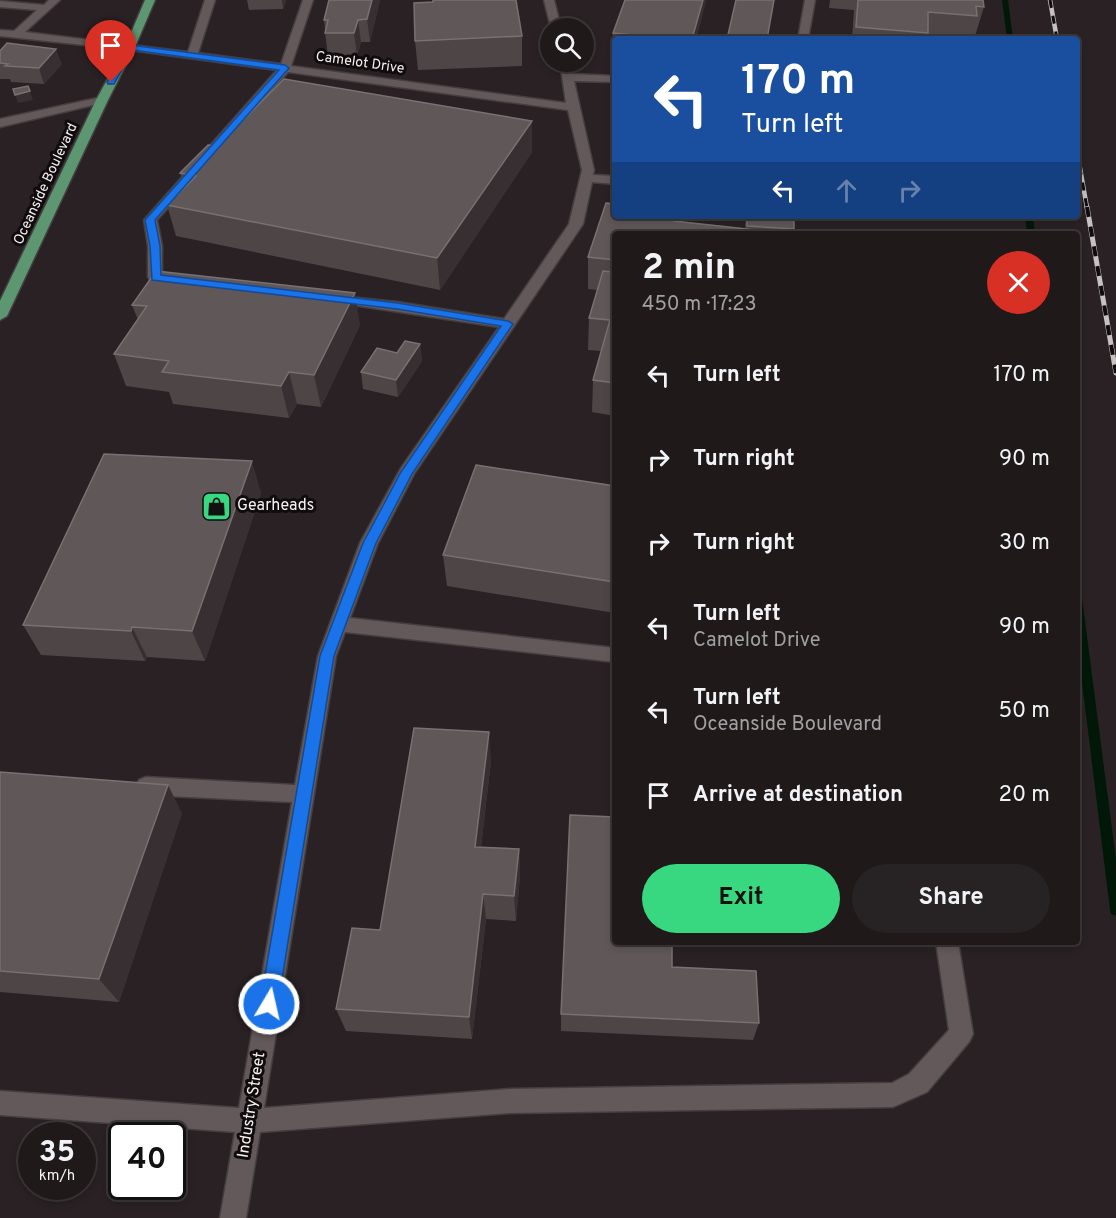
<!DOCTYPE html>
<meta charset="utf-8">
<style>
body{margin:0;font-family:Overpass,sans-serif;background:#272223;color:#f1f3f6;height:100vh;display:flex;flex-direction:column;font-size:22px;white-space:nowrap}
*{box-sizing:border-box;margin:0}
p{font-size:20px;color:#a1a0a2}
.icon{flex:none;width:33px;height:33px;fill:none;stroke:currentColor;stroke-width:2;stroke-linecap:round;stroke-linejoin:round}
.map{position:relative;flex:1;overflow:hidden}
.panel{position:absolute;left:612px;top:231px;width:468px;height:714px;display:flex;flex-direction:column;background:#1f191a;border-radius:6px;box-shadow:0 3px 9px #0003,0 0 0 2px #3c3839}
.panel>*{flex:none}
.top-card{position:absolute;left:612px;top:36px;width:468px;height:183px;border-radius:6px;box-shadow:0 3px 9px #0003,0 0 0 2px #3c3839;background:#1a4fa0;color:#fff;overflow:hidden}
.tools{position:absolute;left:540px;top:18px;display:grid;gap:12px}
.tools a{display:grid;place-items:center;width:54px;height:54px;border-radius:50%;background:#1f191a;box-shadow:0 3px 9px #0003,0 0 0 2px #3c3839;font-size:30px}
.speed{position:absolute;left:18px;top:1122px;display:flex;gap:12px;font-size:30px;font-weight:700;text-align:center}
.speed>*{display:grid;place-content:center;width:78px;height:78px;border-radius:50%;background:#1f191a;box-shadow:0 3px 9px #0003,0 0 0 2px #3c3839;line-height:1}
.speed small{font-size:15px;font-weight:400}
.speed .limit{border:3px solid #111;border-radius:9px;background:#fff;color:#111}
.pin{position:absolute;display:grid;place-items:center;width:51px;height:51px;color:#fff;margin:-62px -26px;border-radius:50% 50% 50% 0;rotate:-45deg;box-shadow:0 0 6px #0007}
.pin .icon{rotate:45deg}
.me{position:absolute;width:66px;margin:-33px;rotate:9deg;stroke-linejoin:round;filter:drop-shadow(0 0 4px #0008)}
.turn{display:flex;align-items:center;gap:21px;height:126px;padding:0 30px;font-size:27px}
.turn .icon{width:78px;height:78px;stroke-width:2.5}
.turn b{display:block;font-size:42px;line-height:51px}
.lanes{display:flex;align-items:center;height:57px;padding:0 30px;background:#0003;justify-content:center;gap:30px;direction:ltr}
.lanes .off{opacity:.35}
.round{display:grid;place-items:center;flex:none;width:63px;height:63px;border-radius:32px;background:#272223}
.head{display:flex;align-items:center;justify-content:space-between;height:102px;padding:0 30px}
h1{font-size:36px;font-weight:700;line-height:45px}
.primary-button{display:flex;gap:12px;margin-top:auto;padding:12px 30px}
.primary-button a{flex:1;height:69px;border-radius:36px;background:#38d880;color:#111;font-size:24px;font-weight:700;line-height:69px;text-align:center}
.primary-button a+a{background:#272223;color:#f1f3f6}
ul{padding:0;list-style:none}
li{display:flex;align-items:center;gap:18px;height:84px;padding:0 30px}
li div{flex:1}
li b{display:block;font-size:22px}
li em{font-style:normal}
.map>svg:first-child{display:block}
</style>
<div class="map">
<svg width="1116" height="1218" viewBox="0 0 1116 1218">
<rect width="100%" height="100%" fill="#292123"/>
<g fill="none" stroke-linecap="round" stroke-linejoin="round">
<g fill="#011809" fill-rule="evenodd">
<path d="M1002,0H1008L1013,39H1007Z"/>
<path d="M1025,216H1033L1035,234H1027Z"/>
<path d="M1077,594L1081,595L1082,598L1116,860V916L1111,914L1110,910L1077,641Z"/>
</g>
<defs>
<g id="minor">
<path d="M49,0H60L25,32L188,52L205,0H215L198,53L281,64L303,0H313L291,66L566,103L560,62H570L573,74L615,76V82L574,81L594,170L593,175L615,176V184L592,182L583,224L414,474L378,543L350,618L615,648V662L345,632L336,656L264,1108L510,1089L892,1083L909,1074L949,1030L936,942H958L973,1034L969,1042L927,1092L893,1107L510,1113L260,1132L246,1218H220L235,1132L0,1115V1091L239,1108L292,802L146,795L139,792L136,786L139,780L146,777L295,785L318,656L360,543L401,468L499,327L333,302L328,301L326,298L328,295L397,302L504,319L569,224L582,170L568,110L288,72L157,220L162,246V274L177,276L179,279L172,283L150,280L148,277V246L144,220L277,70L130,50L0,36V30L14,31L37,10L0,7V1L44,5Z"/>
<path d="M544,0H554L561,28H551Z"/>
<path d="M805,0H815L808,39H798Z"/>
<path d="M102,97L106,98V102L0,127V119Z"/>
</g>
<path id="major" d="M145,0H155L135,47L108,100L7,316L0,320V301L96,100L125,47Z"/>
</defs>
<use href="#minor" stroke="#443e3f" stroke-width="3"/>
<use href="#major" stroke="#443e3f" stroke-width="3"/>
<use href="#minor" fill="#63595b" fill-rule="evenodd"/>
<use href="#major" fill="#5d9771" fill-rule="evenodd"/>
<defs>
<g id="rail-far1">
<path d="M1050,0L1057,39"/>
<path d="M1077,151L1087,208"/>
</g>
<path id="rail" d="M1087,207L1116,373"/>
</defs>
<use href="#rail-far1" stroke="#c7c1c2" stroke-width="4.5"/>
<use href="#rail" stroke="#c7c1c2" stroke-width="5"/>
<use href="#rail-far1" stroke="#100c0d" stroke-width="3" stroke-dasharray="8" stroke-linecap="butt"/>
<use href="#rail" stroke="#100c0d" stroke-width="4" stroke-dasharray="10" stroke-linecap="butt"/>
</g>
<g fill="#4e4547">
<path d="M247,0H286L283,9L249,10Z"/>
<path d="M380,0L370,42H361L357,56H328L325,33V30L324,20Z"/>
<path d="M625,0H706L696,39H615V57H612L613,33Z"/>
<path d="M830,0H983L984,7L975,36L972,35L971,39H852L854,10L829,8Z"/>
<path d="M522,36V66L418,70L415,41Z"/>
<path d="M0,51L62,64L44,84L11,82L10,79H0Z"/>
<path d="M217,146L532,152L440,290L176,236L167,205L184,187L180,173Z"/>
<path d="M615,216H676V221L745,228L746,216H794V229L793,234H615V416L592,412L593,380L601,351L588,350L589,318L597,290L588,289V257Z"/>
<path d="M132,305L360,325L321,407L297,404L289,418L173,404L169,392L126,386L114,354L138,320Z"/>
<path d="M420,344L422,361L398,397L363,389L361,372L397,353Z"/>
<path d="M615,486V613L447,586L443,555Z"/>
<path d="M261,493L205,661L147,657L145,661L41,655L23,625Z"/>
<path d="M491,761L481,847L519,849L520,875L516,921L486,919L472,1039L346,1031L336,1009L380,930Z"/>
<path d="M0,772L182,813L119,1002L0,992Z"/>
<path d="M672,967L759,1023L753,1040L561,1031V1014Z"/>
</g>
<g fill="#372f31">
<path d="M282,0H286L283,9Z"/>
<path d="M372,0H380L370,42L367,19Z"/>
<path d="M703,0H706L705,5L696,39H692Z"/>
<path d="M358,20L361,42L357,56L354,33Z"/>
<path d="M56,49L62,64L44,84L39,68Z"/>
<path d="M30,91L33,100L18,103L15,95Z"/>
<path d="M532,121V152L440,290L437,258Z"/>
<path d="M355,293L360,325L321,407L314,375Z"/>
<path d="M420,344L422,361L398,397L396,380Z"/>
<path d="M289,372L297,404L289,418L281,386Z"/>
<path d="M252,461L261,493L205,661L192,631Z"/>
<path d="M132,627L147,657L145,661L131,631Z"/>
<path d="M489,732L491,761L478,873L475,847Z"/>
<path d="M168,785L182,813L119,1002L99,979Z"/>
<path d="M519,849L520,875L516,921L514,896Z"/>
<path d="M483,894L486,919L472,1039L469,1017Z"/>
</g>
<g fill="#605759" stroke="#787071" stroke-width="1.5">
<path d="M329,0H372L367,19L358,20L354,33H325L328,20H324Z"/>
<path d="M433,0H516L522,36L415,41L414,3L433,2Z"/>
<path d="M625,0H703L692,39H676L613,33Z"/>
<path d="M736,0H774L767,39H727Z"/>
<path d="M858,0H983L984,7L976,6L977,16L928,12V33L856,27Z"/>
<path d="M7,43L56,49L39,68L5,66L8,64L0,63V51Z"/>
<path d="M284,79L532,121L437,258L167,205L196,176L180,173L208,145L217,146Z"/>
<path d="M28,86L30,91L15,95L13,89Z"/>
<path d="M606,203L615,204V216H676L674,221L774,232V234H615V260L588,257Z"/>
<path d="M747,216H794V229L747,226Z"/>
<path d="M799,231L830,234H798Z"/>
<path d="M615,266V383L593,380L610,320L589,318L603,271L613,272Z"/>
<path d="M156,271L355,293L314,375L289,372L281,386L162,372L169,361L114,354L147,306L132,305Z"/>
<path d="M405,341L420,344L396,380L361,372L377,348L397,353Z"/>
<path d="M104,454L252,461L192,631L132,627L131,631L23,625Z"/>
<path d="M476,465L615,486V582L443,555Z"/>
<path d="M414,728L489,732L475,847L519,849L514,896L483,894L469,1017L336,1009L352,928L380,930Z"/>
<path d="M0,772L168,785L99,979L0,971Z"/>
<path d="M570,815L615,817V942H672V967L756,971L759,1023L561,1014Z"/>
</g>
<path fill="#1a73e8" stroke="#114b97" stroke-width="1.5" d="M130,45L285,65L289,68L155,220L160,246L161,275L397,303L508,321L513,324L412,474L376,543L334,656L278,1004L275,1010L269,1013L263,1010L260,1004L320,656L363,543L401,472L501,326L397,309L152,280L150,246L145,220L279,70L133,50L114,84H108L107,82L126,47Z"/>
<defs>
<symbol id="shop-square" viewBox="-11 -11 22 22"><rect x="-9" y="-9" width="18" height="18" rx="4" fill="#38d880" stroke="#100c0d"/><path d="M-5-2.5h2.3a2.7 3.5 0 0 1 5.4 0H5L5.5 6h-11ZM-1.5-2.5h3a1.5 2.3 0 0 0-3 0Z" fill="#111"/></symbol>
</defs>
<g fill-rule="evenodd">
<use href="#shop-square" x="200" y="490" width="33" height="33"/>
</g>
<g text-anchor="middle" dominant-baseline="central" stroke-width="6" stroke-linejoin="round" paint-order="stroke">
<g font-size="14" fill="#f7f1f2" stroke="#100c0d">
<text transform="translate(360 63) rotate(8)">Camelot Drive</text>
<text transform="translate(46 184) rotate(-65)">Oceanside Boulevard</text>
</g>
<g font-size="16" fill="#f7f1f2" stroke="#100c0d" text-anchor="start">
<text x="237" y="506">Gearheads</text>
</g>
<g font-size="16" fill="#f7f1f2" stroke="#100c0d">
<text transform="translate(252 1105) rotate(-81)">Industry Street</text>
</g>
</g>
</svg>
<div class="tools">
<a><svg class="icon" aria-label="search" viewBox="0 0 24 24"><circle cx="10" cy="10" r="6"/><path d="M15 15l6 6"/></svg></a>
</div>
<div class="speed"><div>35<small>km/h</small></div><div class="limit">40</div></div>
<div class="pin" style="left:111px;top:82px;background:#d93025"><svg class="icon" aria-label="arrive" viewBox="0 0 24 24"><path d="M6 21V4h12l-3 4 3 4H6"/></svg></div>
<svg class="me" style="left:269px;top:1004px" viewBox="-20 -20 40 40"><circle r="17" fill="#1a73e8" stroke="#fff" stroke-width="3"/><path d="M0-11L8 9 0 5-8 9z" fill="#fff"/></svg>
<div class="top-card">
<div class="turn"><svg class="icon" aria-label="left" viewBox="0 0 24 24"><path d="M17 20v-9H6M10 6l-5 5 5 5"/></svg><div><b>170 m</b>Turn left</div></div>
<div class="lanes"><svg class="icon" aria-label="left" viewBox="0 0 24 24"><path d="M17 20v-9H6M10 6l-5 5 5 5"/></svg><svg class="icon off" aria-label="ahead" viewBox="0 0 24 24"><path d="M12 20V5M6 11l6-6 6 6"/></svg><svg class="icon off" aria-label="right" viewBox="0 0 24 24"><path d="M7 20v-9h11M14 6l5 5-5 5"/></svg></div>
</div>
<section class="panel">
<div class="head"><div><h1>2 min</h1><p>450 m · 17:23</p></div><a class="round" style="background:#d93025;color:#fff"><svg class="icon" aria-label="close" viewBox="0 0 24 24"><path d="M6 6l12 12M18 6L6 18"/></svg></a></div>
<ul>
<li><svg class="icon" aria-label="left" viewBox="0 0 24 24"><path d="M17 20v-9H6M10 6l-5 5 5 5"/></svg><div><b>Turn left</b></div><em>170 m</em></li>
<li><svg class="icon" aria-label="right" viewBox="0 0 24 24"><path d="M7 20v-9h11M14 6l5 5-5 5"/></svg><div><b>Turn right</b></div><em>90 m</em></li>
<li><svg class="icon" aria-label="right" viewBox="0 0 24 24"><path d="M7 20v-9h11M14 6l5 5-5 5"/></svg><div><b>Turn right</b></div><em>30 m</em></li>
<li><svg class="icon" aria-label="left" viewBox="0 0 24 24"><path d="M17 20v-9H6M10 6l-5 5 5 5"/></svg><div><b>Turn left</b><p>Camelot Drive</p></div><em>90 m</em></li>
<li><svg class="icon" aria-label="left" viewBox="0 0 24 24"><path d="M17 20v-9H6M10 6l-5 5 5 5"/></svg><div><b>Turn left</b><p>Oceanside Boulevard</p></div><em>50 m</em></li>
<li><svg class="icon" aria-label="arrive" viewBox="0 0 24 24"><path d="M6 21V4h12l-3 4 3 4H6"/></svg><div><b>Arrive at destination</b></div><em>20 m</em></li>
</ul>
<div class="primary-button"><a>Exit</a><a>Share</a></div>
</section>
</div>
